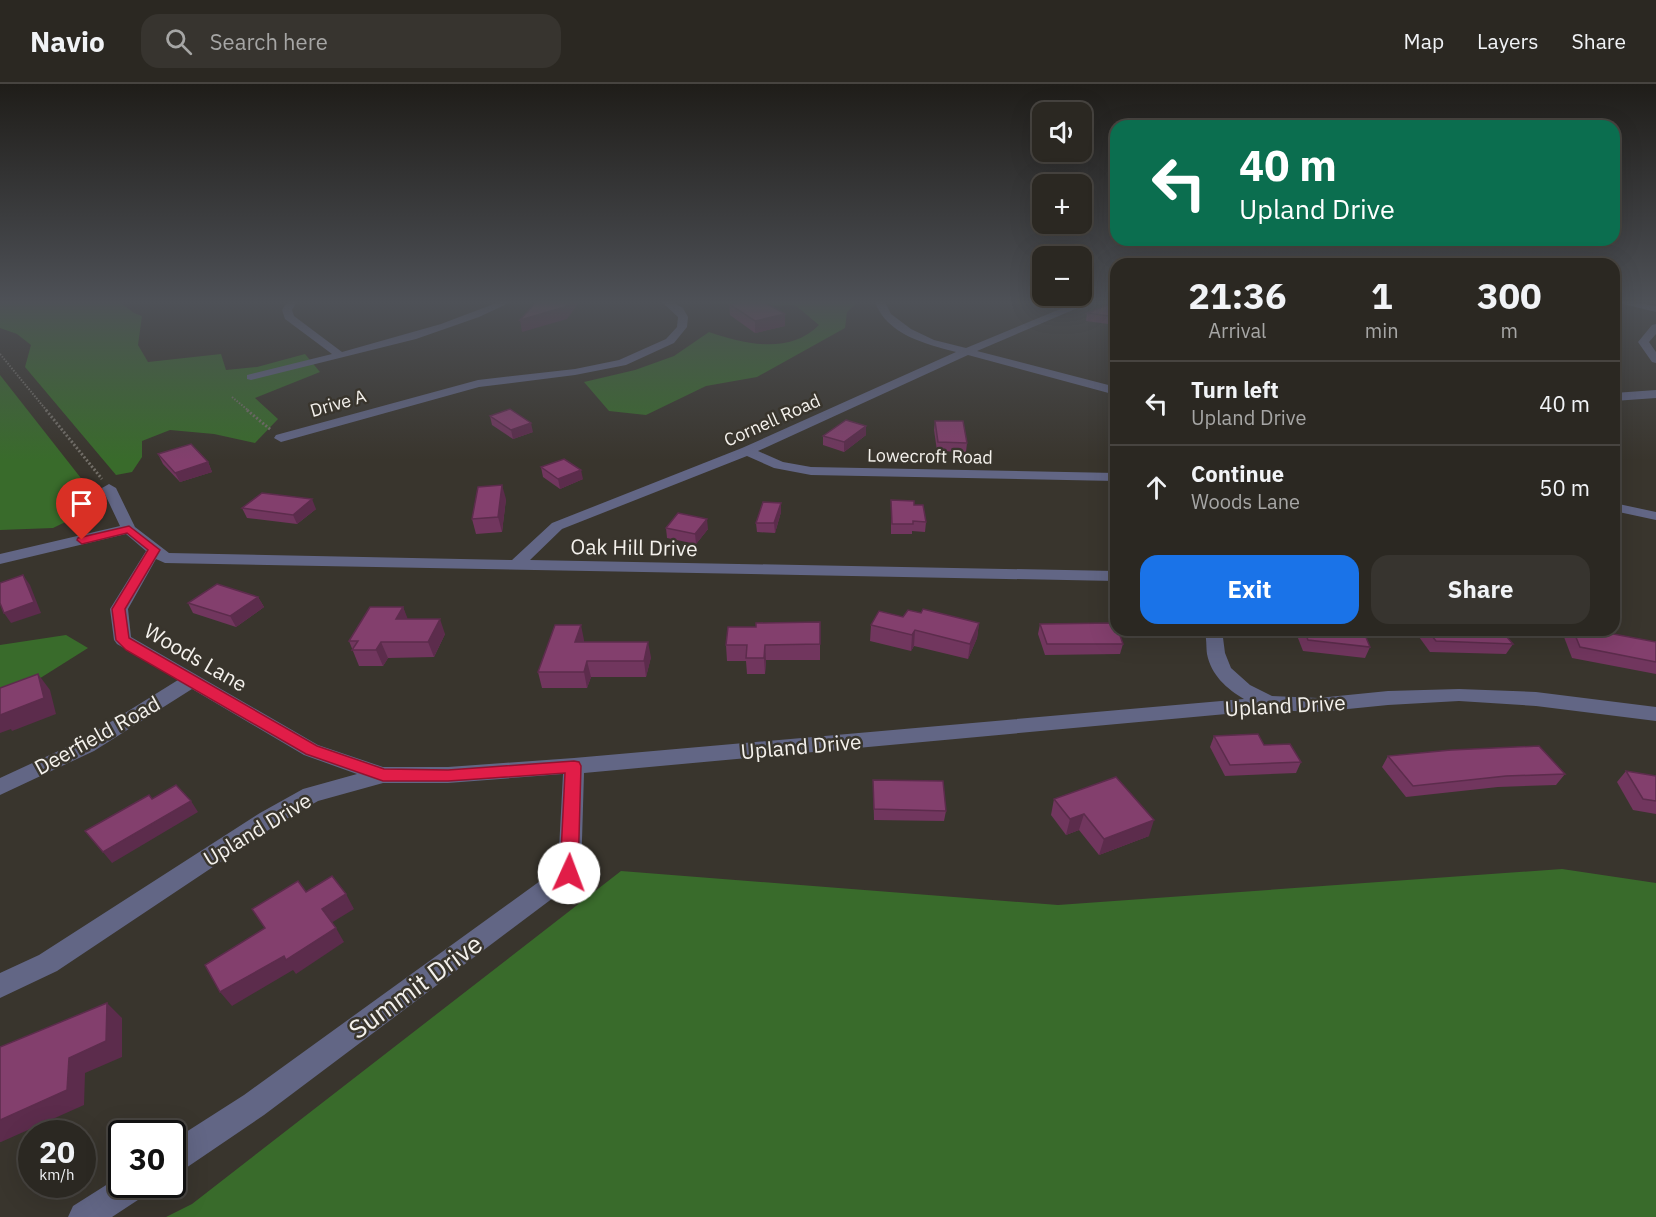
<!DOCTYPE html>
<meta charset="utf-8">
<style>
body{margin:0;font-family:"IBM Plex Sans",sans-serif;background:#37342f;color:#f1f3f6;height:100vh;display:flex;flex-direction:column;font-size:22px;white-space:nowrap}
*{box-sizing:border-box;margin:0}
p{font-size:20px;color:#a6a6a5}
.icon{flex:none;width:33px;height:33px;fill:none;stroke:currentColor;stroke-width:2;stroke-linecap:round;stroke-linejoin:round}
.map{position:relative;flex:1;overflow:hidden}
.sheet{position:absolute;left:1110px;top:174px;width:510px;height:378px;display:flex;flex-direction:column;background:#2b2822;border-radius:18px;box-shadow:0 6px 24px #0002,0 0 0 2px #474440}
.sheet>*{flex:none}
.banner{position:absolute;left:1110px;top:36px;width:510px;height:126px;border-radius:18px;box-shadow:0 6px 24px #0002,0 0 0 2px #474440;background:#0b6e4f;color:#fff;overflow:hidden}
.controls{position:absolute;left:1032px;top:18px;display:grid;gap:12px}
.controls a{display:grid;place-items:center;width:60px;height:60px;border-radius:12px;background:#2b2822;box-shadow:0 6px 24px #0002,0 0 0 2px #474440;font-size:30px}
.speed{position:absolute;left:18px;top:1036px;display:flex;gap:12px;font-size:30px;font-weight:700;text-align:center}
.speed>*{display:grid;place-content:center;width:78px;height:78px;border-radius:50%;background:#2b2822;box-shadow:0 6px 24px #0002,0 0 0 2px #474440;line-height:1}
.speed small{font-size:15px;font-weight:400}
.speed .limit{border:3px solid #111;border-radius:9px;background:#fff;color:#111}
.pin{position:absolute;display:grid;place-items:center;width:51px;height:51px;color:#fff;margin:-62px -26px;border-radius:50% 50% 50% 0;rotate:-45deg;box-shadow:0 0 6px #0007}
.pin .icon{rotate:45deg}
.me{position:absolute;width:66px;margin:-33px;rotate:2deg;stroke-linejoin:round;filter:drop-shadow(0 0 4px #0008)}
.turn{display:flex;align-items:center;gap:21px;height:126px;padding:0 30px;font-size:27px}
.turn .icon{width:78px;height:78px;stroke-width:2.5}
.turn b{display:block;font-size:42px;line-height:51px}
.eta{display:flex;justify-content:space-evenly;align-items:center;height:102px;text-align:center}
.eta b{font-size:36px;font-weight:700;line-height:42px}
.button{display:flex;gap:12px;margin-top:auto;padding:12px 30px}
.button a{flex:1;height:69px;border-radius:18px;background:#1a73e8;color:#fff;font-size:24px;font-weight:700;line-height:69px;text-align:center}
.button a+a{background:#37342f;color:#f1f3f6}
ul{padding:0;list-style:none}
li{display:flex;align-items:center;gap:18px;height:84px;padding:0 30px;border-top:2px solid #474440}
li div{flex:1}
li b{display:block;font-size:22px}
li em{font-style:normal}
header{display:flex;align-items:center;gap:36px;box-sizing:border-box;height:84px;padding:0 30px;background:#2b2822;border-bottom:2px solid #474440}
header strong{font-size:28px}
nav{display:flex;gap:33px;margin-inline-start:auto;font-size:21px}
.search{width:420px;height:54px;background:#37342f;display:flex;align-items:center;gap:15px;box-sizing:border-box;padding:0 21px;border-radius:18px;color:#a6a6a5;font-size:22px}
.map>svg:first-child{display:block}
</style>
<header>
<strong>Navio</strong>
<div class="search"><svg class="icon" aria-label="search" viewBox="0 0 24 24"><circle cx="10" cy="10" r="6"/><path d="M15 15l6 6"/></svg>Search here</div>
<nav><a>Map</a><a>Layers</a><a>Share</a></nav>
</header>
<div class="map">
<svg width="1656" height="1133" viewBox="0 0 1656 1133">
<rect width="100%" height="100%" fill="#39352d"/>
<g fill="#396b2b">
<path d="M0,218H120L134,229L142,232L138,261L148,278L221,270L226,286L257,283L305,270L320,288L255,314L278,335L255,359L214,350L170,346L142,357V373L132,388L116,391L25,283L31,261L17,250L0,244Z"/>
<path d="M702,218H857L847,228L845,244L757,293L706,302L646,331L609,327L584,298L635,286L674,272L709,248C745,260 789,271 819,241L795,221L756,222Z"/>
<path d="M0,291L84,398L86,428L53,444L0,446Z"/>
<path d="M66,551L88,564L34,598L0,608V561Z"/>
<path d="M1562,785L1656,799V1133H166L192,1120L621,787L1058,821Z"/>
</g>
<g fill="none" stroke-linecap="round" stroke-linejoin="round">
<g stroke="#736f68" stroke-width="2" stroke-dasharray="1.5 1.5" stroke-linecap="butt">
<path d="M0,270L47,327"/>
<path d="M232,313L249,327"/>
</g>
<g stroke="#736f68" stroke-width="3" stroke-dasharray="2 2" stroke-linecap="butt">
<path d="M46,326L102,395"/>
<path d="M247,326L271,346"/>
</g>
<g fill="#626685" fill-rule="evenodd">
<path d="M287,218H297L292,226L294,232L342,268L441,240L499,218H511L479,233L416,255L251,296L247,295V291L332,270L285,235L282,226Z"/>
<path d="M662,218H673L683,224L688,233L687,243L674,259L626,281L575,291L479,303L281,358L274,354L276,351L478,296L575,285L619,276L666,255L677,243L678,233Z"/>
<path d="M875,218H885L891,230L911,245L934,256L966,264L1077,218H1089L1087,220L977,267L1116,303V311L968,271L758,367L783,378L811,383L1116,389V397L811,391L774,384L747,372L562,445L530,476L1116,487V497L165,479L156,475L128,525L131,553L318,661L383,683H448L574,674L1244,615C1227,605 1211,591 1207,570C1206,562 1207,554 1204,546H1222L1225,569L1231,584L1250,601L1272,612L1318,614L1388,607L1459,605L1536,608L1656,623V637L1536,622L1459,617L1388,621L1318,628L1270,626L584,689L581,789L577,796L264,1031L183,1086L172,1090V1057L244,1011L558,784L563,690L448,699H383L318,717L276,741L57,887L0,914V889L39,871L260,729L303,705L357,690L304,671L192,605L94,667L0,711V694L80,657L178,596L117,560L114,556L110,525L146,467L126,450L0,480V470L120,442L102,404L109,400L116,404L135,443L169,469L512,476L552,439L742,364L956,268C926,260 887,251 875,218Z"/>
<path d="M1615,218H1633L1656,222V228Z"/>
<path d="M1656,240V250L1649,258L1656,268V279L1652,278L1638,258L1652,241Z"/>
<path d="M1656,306V314L1614,317V309Z"/>
<path d="M1614,419L1656,428V436L1614,427Z"/>
<path d="M122,1091V1101H148L144,1112L112,1133H68L73,1122Z"/>
</g>
</g>
<g fill="#71365e">
<path d="M1116,218V241L1086,237L1087,229Z"/>
<path d="M729,220L785,242L755,249L730,231Z"/>
<path d="M490,332L533,348L513,355L492,341Z"/>
<path d="M935,337L967,359L966,368L937,367L934,346Z"/>
<path d="M866,351L844,368L823,361V352Z"/>
<path d="M158,370L208,378L212,388L180,398L163,380Z"/>
<path d="M541,383L583,395L560,405L543,393Z"/>
<path d="M506,415L502,448L476,450L472,435Z"/>
<path d="M891,416L914,421L926,438L925,448L912,447V450H891Z"/>
<path d="M242,424L316,425L297,440L247,434Z"/>
<path d="M781,428L775,449L757,448L756,439Z"/>
<path d="M666,444L708,445L696,460L667,454Z"/>
<path d="M258,513L264,523L236,543L193,529L188,519Z"/>
<path d="M403,523L407,535L445,550L434,573L388,574L383,582H359L349,557Z"/>
<path d="M921,529L979,539L977,554L968,575L914,562L911,567L870,557L871,541Z"/>
<path d="M820,538V576H766L765,590H747L746,577H727L726,561L756,543Z"/>
<path d="M1040,540L1123,560L1120,570L1045,571L1038,550Z"/>
<path d="M1297,546H1363L1370,563L1365,574L1303,567L1296,549Z"/>
<path d="M1414,546H1501L1513,560L1506,570L1430,568Z"/>
<path d="M1569,546H1592L1656,558V590L1572,574L1564,553Z"/>
<path d="M584,556V558L651,573L646,593H591L587,604H542L538,588Z"/>
<path d="M1214,652L1301,678L1296,689L1225,692L1210,663Z"/>
<path d="M1388,672L1565,690L1556,701L1498,703L1406,713L1382,683Z"/>
<path d="M1626,687L1656,692V730L1633,726L1617,698Z"/>
<path d="M873,696L946,727L944,737L874,736Z"/>
<path d="M1054,715L1149,752L1099,771L1079,746L1066,751L1051,731Z"/>
</g>
<g fill="#5c2c4c">
<path d="M569,218H578V220L567,235L522,248L520,236Z"/>
<path d="M785,230V242L755,249V237Z"/>
<path d="M531,339L533,348L513,355L511,346Z"/>
<path d="M866,342V351L844,368V358Z"/>
<path d="M208,378L212,388L180,398L175,389Z"/>
<path d="M581,386L583,395L560,405L558,395Z"/>
<path d="M502,401L506,415L502,448L498,433Z"/>
<path d="M312,415L316,425L297,440L293,431Z"/>
<path d="M781,419V428L775,449L774,439Z"/>
<path d="M707,435L708,445L696,460L695,450Z"/>
<path d="M23,491L30,501L41,529L11,539L4,529Z"/>
<path d="M258,513L264,523L236,543L230,532Z"/>
<path d="M403,523L409,538L396,535Z"/>
<path d="M440,535L445,550L434,573L428,558Z"/>
<path d="M979,539L977,554L968,575L970,560Z"/>
<path d="M581,541L584,556L579,574L575,558Z"/>
<path d="M915,546L914,562L911,567L912,551Z"/>
<path d="M381,558L388,574L383,582L376,566Z"/>
<path d="M648,558L651,573L646,593L644,577Z"/>
<path d="M765,561L766,576L765,590L764,574Z"/>
<path d="M587,577L591,593L587,604L584,588Z"/>
<path d="M38,590L50,606L56,630L12,647L11,645L0,649V630Z"/>
<path d="M191,717L198,728L112,779L103,768Z"/>
<path d="M1084,730L1079,746L1066,751L1070,735Z"/>
<path d="M1154,736L1149,752L1099,771L1104,755Z"/>
<path d="M346,810L354,825L331,839L322,825Z"/>
<path d="M336,844L344,858L296,890L293,886L232,922L220,908L284,872Z"/>
<path d="M107,919L122,934V973L85,989L84,1021L1,1058H0V1036Z"/>
</g>
<g fill="#833f6d" stroke="#5c2c4c" stroke-width="1.5">
<path d="M536,218H569L565,223L520,236Z"/>
<path d="M741,218H764L785,230L755,237L729,220Z"/>
<path d="M1115,218H1116V233L1087,229Z"/>
<path d="M1614,218H1622L1614,247Z"/>
<path d="M510,325L531,339L511,346L490,332Z"/>
<path d="M846,336L866,342L844,358L823,352Z"/>
<path d="M935,337H963L967,359L938,358Z"/>
<path d="M191,360L208,378L175,389L158,370Z"/>
<path d="M564,375L581,386L558,395L541,383Z"/>
<path d="M502,401L498,433L472,435L478,403Z"/>
<path d="M262,409L312,415L293,431L242,424Z"/>
<path d="M891,416L914,417V421H923L926,438L913,437V440H892Z"/>
<path d="M763,418L781,419L774,439H756Z"/>
<path d="M678,429L707,435L695,450L666,444Z"/>
<path d="M23,491L34,518L4,529L0,519V499Z"/>
<path d="M217,500L258,513L230,532L188,519Z"/>
<path d="M370,523H403L396,535H440L428,558H381L376,566H352L358,557H349Z"/>
<path d="M923,525L979,539L970,560L915,546L912,551L871,541L879,527L903,533L908,526L921,529Z"/>
<path d="M820,538V560L765,561L764,574H746L747,561H726L728,543H756V539Z"/>
<path d="M1115,539L1116,546H1118L1123,560H1047L1040,540Z"/>
<path d="M555,541H581L575,558H648L644,577H587L584,588H538Z"/>
<path d="M1304,546H1363L1370,563L1308,556Z"/>
<path d="M1427,546H1501L1513,560L1436,557Z"/>
<path d="M1573,546H1592L1656,558V578L1580,563Z"/>
<path d="M38,590L44,614L0,631V604Z"/>
<path d="M1258,650L1264,661L1290,660L1301,678L1230,681L1214,652Z"/>
<path d="M1539,662L1565,690L1506,692L1413,702L1388,672L1451,666Z"/>
<path d="M1626,687L1656,692V717L1643,715Z"/>
<path d="M1116,693L1154,736L1104,755L1084,730L1070,735L1054,715Z"/>
<path d="M873,696L943,697L946,727L874,725Z"/>
<path d="M176,701L191,717L103,768L85,747L149,711L152,715Z"/>
<path d="M332,792L346,810L322,825L336,844L286,876L284,872L220,908L205,881L265,844L252,825L298,797L306,808Z"/>
<path d="M107,919L106,957L69,974L67,1006L0,1036V963Z"/>
</g>
<linearGradient id="sky" x2="0" y2="1"><stop stop-color="#1f1d19"/><stop offset="0.58" stop-color="#4e5157"/><stop offset="1" stop-color="#4e5157" stop-opacity="0"/></linearGradient>
<rect width="1656" height="376" fill="url(#sky)"/>
<path fill="#e11d48" stroke="#92132f" stroke-width="1.5" d="M129,442L160,466L125,525L129,554L317,662L384,685L448,686L574,677L579,678L581,682L578,789L575,794L569,797L563,794L560,789L565,689L448,697H383L306,670L126,566L116,556L112,525L148,466L127,449L82,460L77,456L78,454Z"/>
<g text-anchor="middle" dominant-baseline="central" stroke-width="5" stroke-linejoin="round" paint-order="stroke">
<g font-size="18" fill="#f4f1ec" stroke="#39352d">
<text transform="translate(338 319) rotate(-16)">Drive A</text>
<text transform="translate(772 336) rotate(-24)">Cornell Road</text>
<text transform="translate(930 372) rotate(1)">Lowecroft Road</text>
</g>
<g font-size="21" fill="#f4f1ec" stroke="#39352d">
<text transform="translate(634 463) rotate(1)">Oak Hill Drive</text>
<text transform="translate(196 573) rotate(30)">Woods Lane</text>
<text transform="translate(1285 621) rotate(-3)">Upland Drive</text>
<text transform="translate(97 651) rotate(-29)">Deerfield Road</text>
<text transform="translate(801 662) rotate(-5)">Upland Drive</text>
<text transform="translate(257 745) rotate(-31)">Upland Drive</text>
</g>
<g font-size="26" fill="#f4f1ec" stroke="#39352d">
<text transform="translate(415 902) rotate(-36)">Summit Drive</text>
</g>
</g>
</svg>
<div class="controls">
<a><svg class="icon" aria-label="sound" viewBox="0 0 24 24"><path d="M4 9h4l5-4v14l-5-4H4zM17 9q2 3 0 6"/></svg></a>
<a>+</a>
<a>−</a>
</div>
<div class="speed"><div>20<small>km/h</small></div><div class="limit">30</div></div>
<div class="pin" style="left:82px;top:456px;background:#d93025"><svg class="icon" aria-label="arrive" viewBox="0 0 24 24"><path d="M6 21V4h12l-3 4 3 4H6"/></svg></div>
<svg class="me" style="left:569px;top:789px" viewBox="-20 -20 40 40"><circle r="19" fill="#fff"/><path d="M0-13L10 11 0 6-10 11z" fill="#e11d48"/></svg>
<div class="banner">
<div class="turn"><svg class="icon" aria-label="left" viewBox="0 0 24 24"><path d="M17 20v-9H6M10 6l-5 5 5 5"/></svg><div><b>40 m</b>Upland Drive</div></div>
</div>
<section class="sheet">
<div class="eta">
<div><b>21:36</b><p>Arrival</p></div>
<div><b>1</b><p>min</p></div>
<div><b>300</b><p>m</p></div>
</div>
<ul>
<li><svg class="icon" aria-label="left" viewBox="0 0 24 24"><path d="M17 20v-9H6M10 6l-5 5 5 5"/></svg><div><b>Turn left</b><p>Upland Drive</p></div><em>40 m</em></li>
<li><svg class="icon" aria-label="ahead" viewBox="0 0 24 24"><path d="M12 20V5M6 11l6-6 6 6"/></svg><div><b>Continue</b><p>Woods Lane</p></div><em>50 m</em></li>
</ul>
<div class="button"><a>Exit</a><a>Share</a></div>
</section>
</div>
